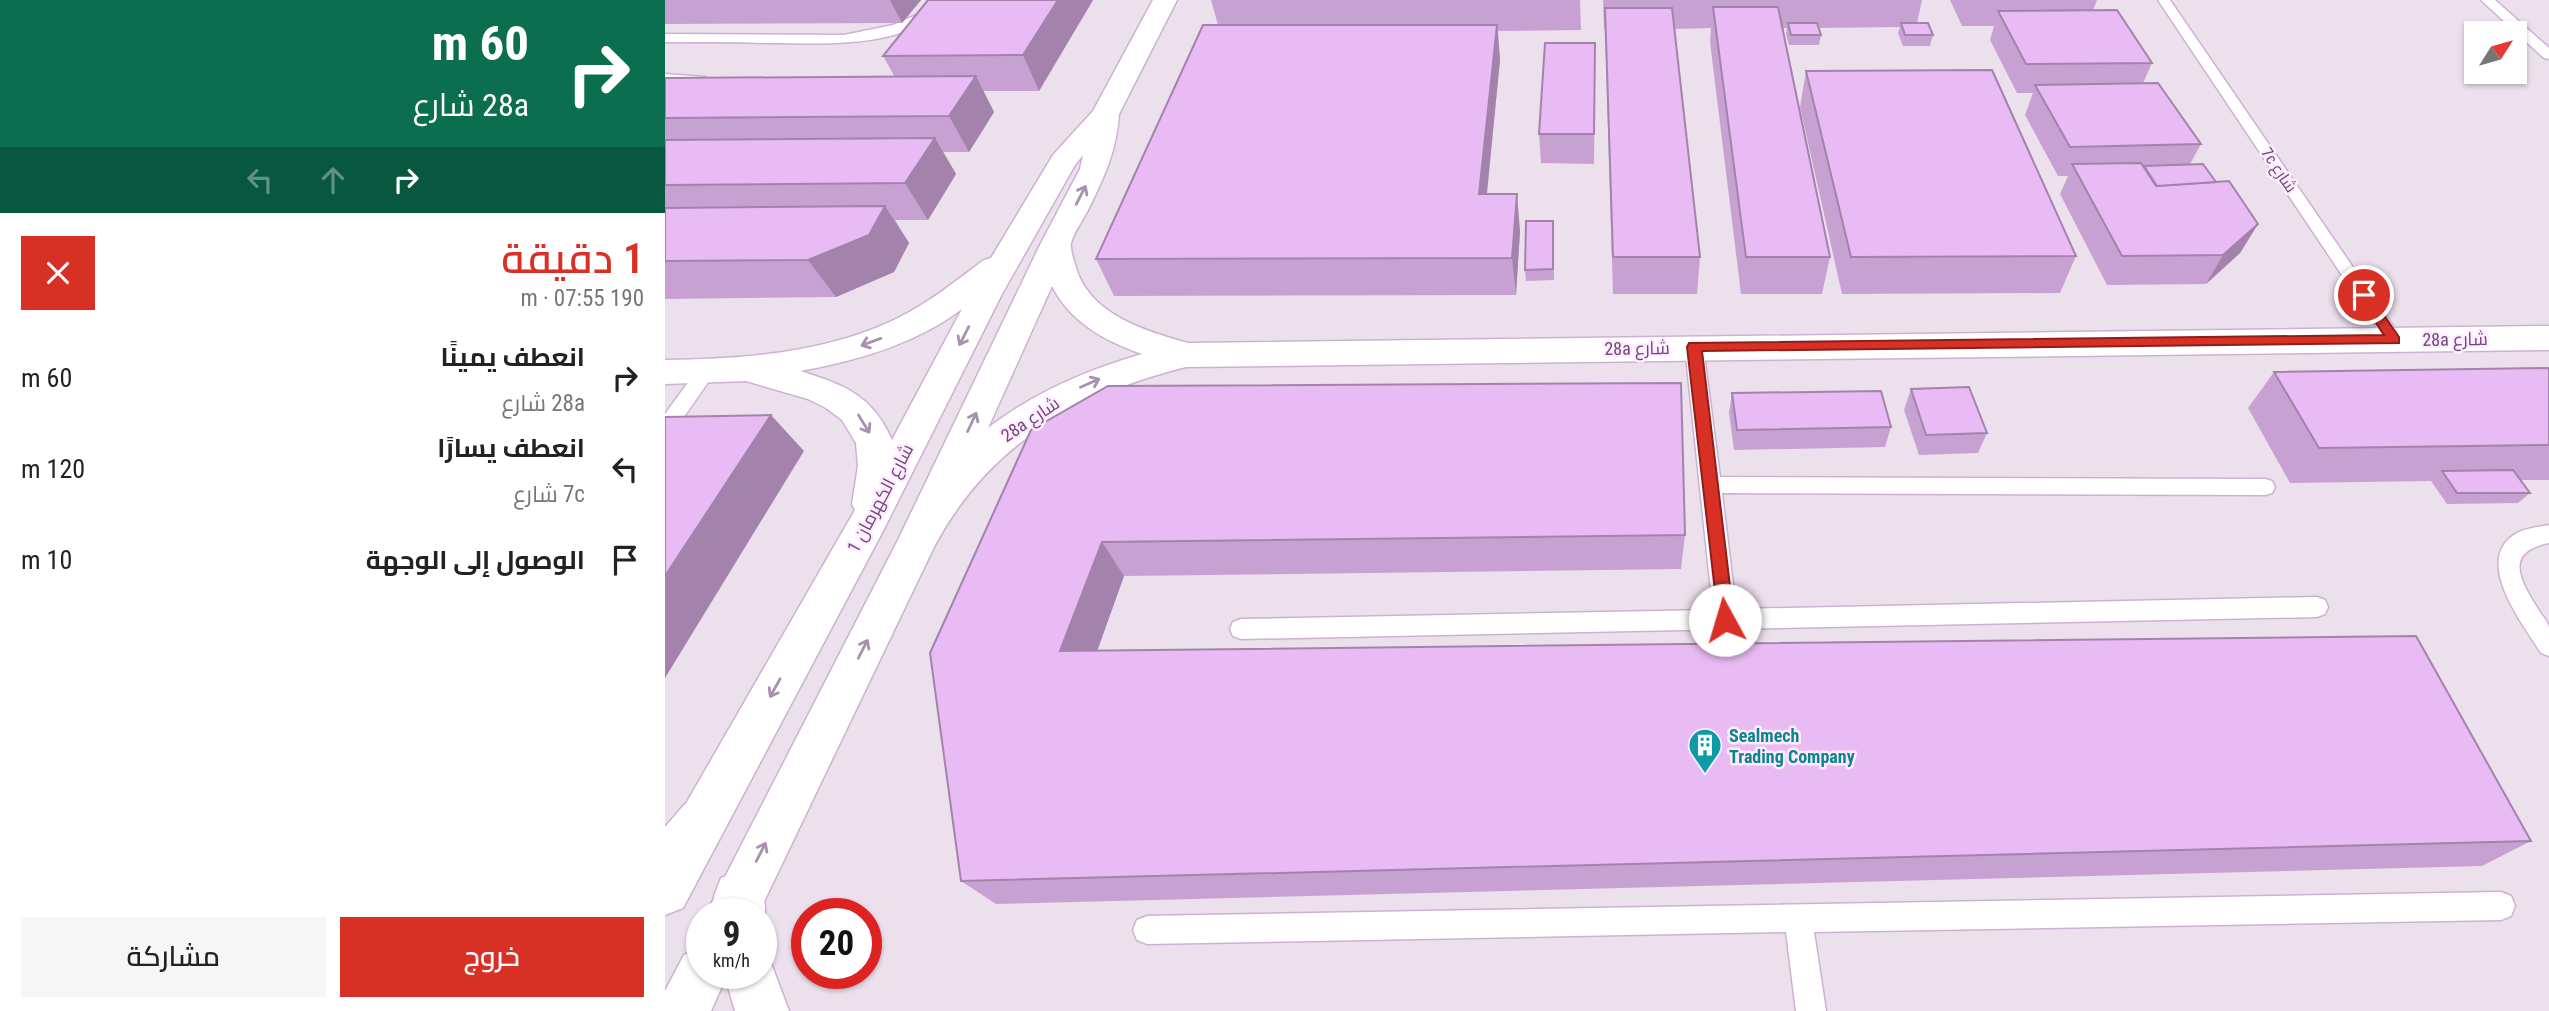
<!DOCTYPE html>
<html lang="ar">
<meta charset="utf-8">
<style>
body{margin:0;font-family:"Roboto Condensed",Cairo,sans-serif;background:#f6f6f6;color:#222;direction:rtl;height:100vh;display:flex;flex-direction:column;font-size:26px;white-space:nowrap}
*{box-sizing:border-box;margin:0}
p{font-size:23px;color:#767676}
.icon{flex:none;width:38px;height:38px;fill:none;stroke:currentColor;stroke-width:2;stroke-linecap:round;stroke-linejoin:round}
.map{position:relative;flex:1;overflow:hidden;direction:ltr}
.side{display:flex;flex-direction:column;background:#fff;width:665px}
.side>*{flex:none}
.top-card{background:#0b6e4f;color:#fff;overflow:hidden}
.needle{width:46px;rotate:53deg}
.buttons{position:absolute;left:1799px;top:21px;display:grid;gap:14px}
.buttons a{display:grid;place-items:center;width:63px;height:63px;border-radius:0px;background:#fff;box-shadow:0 2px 5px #0004;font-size:35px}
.speed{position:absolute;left:21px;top:898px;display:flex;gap:14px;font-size:35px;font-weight:700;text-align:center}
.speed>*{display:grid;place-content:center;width:91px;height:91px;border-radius:50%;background:#fff;box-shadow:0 2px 5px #0004;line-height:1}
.speed small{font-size:18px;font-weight:400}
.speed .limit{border:10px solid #d22;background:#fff;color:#111}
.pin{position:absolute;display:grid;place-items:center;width:60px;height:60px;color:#fff;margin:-30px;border:4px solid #fff;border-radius:50%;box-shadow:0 2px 7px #0007}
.me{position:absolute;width:77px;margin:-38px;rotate:354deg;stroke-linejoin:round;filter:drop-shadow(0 0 5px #0008)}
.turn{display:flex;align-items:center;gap:24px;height:147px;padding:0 21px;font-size:32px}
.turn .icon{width:91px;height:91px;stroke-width:2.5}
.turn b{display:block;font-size:49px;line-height:60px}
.lanes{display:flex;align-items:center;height:66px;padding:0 21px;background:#0003;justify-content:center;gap:35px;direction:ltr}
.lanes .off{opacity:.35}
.round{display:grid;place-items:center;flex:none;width:74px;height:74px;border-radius:0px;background:#f6f6f6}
.summary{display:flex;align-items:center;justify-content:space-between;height:119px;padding:0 21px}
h1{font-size:42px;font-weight:600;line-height:52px;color:#d93025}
.primary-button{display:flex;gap:14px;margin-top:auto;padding:14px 21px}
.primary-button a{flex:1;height:80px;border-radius:0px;background:#d93025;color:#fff;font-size:28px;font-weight:600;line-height:80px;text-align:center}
.primary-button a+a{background:#f6f6f6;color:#222}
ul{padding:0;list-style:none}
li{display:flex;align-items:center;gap:21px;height:91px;padding:0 21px}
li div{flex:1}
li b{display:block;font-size:26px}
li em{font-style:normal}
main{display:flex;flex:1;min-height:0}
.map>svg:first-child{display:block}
</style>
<main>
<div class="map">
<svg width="1884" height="1011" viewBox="0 0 1884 1011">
<rect width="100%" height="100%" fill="#fee6fd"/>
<path fill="#ece0ed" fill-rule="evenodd" d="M0,0H1884V1011H0ZM1811,33H1850V72H1811ZM37,914H96V973H37ZM142,914H201V973H142Z"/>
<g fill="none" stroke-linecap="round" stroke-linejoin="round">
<defs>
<g id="lane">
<path d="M272,0H286C244,51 161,43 103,43C69,42 34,42 0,42V34L179,35L228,25L254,14Z"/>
<path d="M1493,0H1505L1735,336L1738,340L1735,344H1723Z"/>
<path d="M1816,0H1830L1884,48V59L1879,58Z"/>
<path d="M0,74L40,77L47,81L40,85L0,82Z"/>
<path d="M1029,341L1036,342L1038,347L1055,477L1600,479L1607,481L1610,487L1607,493L1600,495L1057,493L1071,609L1652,597L1660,600L1663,607L1660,614L1652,617L576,639L568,636L565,629L568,622L576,619L1048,610L1020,347L1022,342Z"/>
<path d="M42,364L49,366L51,371L7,434L0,436V414L35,366Z"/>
<path d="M1884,525V543C1839,552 1854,579 1873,609C1876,615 1883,621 1884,628C1884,637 1884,647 1884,656L1876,653C1858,624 1806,559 1852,533C1861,528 1874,527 1884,525Z"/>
<path d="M1836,892L1846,896L1850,906L1846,916L1836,920L1149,932L1161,1011H1131L1121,932L482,944L472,940L468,930L472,920L482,916Z"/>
</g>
<g id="street">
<path d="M488,0H512L454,114C452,150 439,178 423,210C418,220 409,232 406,243C405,249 408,258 410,264C422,314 480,331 523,343L1884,326V350L521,367C412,394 323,445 269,547L93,914H41L233,540L375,245L415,169L418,155L410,165L337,294L218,531L18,908L0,915V840L190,510L187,504L193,466L191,443L177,420L161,408L143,399L81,381L0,384V360C79,359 163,353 235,317C265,302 292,280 319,260L326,258L388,155L428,111ZM387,286C406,323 440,341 477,354C422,370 370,392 323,428ZM297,309L227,440C207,395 180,385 135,371C191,361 251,344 297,309Z"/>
<path d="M37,947V973H63L46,1011H0V991L19,955Z"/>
</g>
<g id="secondary">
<path d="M36,798L53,805L60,821C48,848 27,877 0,888V827L19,805Z"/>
<path d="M74,871L92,878C99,897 104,910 96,928V914H52L49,896L56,878Z"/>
<path d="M96,952L103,955L124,1011H70L59,973H96Z"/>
</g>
</defs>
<use href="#lane" stroke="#cfb0d5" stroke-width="3"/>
<use href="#street" stroke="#cfb0d5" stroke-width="3"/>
<use href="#secondary" stroke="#d2add8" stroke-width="3"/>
<use href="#lane" fill="#fff" fill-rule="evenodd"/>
<use href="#street" fill="#fff" fill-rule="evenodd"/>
<use href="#secondary" fill="#fff" fill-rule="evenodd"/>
</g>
<g fill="#c8a1d3">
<path d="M0,0H256L237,23L0,24Z"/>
<path d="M428,0L374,91H318L329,112L304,152H278L291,174L263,220H230L244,243L229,272L171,297L0,299V78L230,77L218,56Z"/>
<path d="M546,0H915L916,30L833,31L835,60L822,194L855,231L851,295L449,296L431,259L553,25Z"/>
<path d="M938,0H1257L1252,23L1268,35L1265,46H1238L1233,33L1235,27L1154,28L1156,35L1154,45H1124L1121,34L1122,28H1118L1165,257L1157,294H1076L1045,42L1046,28L1009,29L1035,257L1032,294H948L940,29H939Z"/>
<path d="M1285,0H1432L1428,10L1487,63L1478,83L1536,144L1525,164L1551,182L1593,224L1575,253L1541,284L1442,285L1395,194L1403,176H1393L1360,115L1368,93H1352L1325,40L1329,26H1297Z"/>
<path d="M1141,71L1411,256L1395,293L1177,294L1135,107Z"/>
<path d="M930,72L929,164L876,163L874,134Z"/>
<path d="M888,232L889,280L861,281L860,270Z"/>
<path d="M1884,368V480H1855L1865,493L1853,503L1782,504L1766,481L1625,483L1583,408L1609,372Z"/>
<path d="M1246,389L1322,433L1313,453L1254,455L1239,410Z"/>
<path d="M1067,393L1226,427L1220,447L1069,450L1064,413Z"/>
<path d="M366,430L1020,535L1016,569L459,576L432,651L1866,841L1817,866L331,904L296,881Z"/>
</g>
<g fill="#a383ac">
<path d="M225,0H256L237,23Z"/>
<path d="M393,0H428L374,91L358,55Z"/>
<path d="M832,25L835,60L818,231L814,194Z"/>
<path d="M311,76L329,112L304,152L284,116Z"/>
<path d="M270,138L291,174L263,220L240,183Z"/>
<path d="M852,194L855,231L851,295L847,258Z"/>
<path d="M220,206L244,243L229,272L171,297L143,260Z"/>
<path d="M1593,224L1575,253L1541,284L1558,255Z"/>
<path d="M106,415L139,451L0,678V576Z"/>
<path d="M437,542L459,576L421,682L395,651Z"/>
</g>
<g fill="#e9bbf5" stroke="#a383ac" stroke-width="2">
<path d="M263,0H393L358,55L218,56Z"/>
<path d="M1048,7H1113L1165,257H1081Z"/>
<path d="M940,8H1007L1035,257H948Z"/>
<path d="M1452,10L1487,63L1361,64L1333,11Z"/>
<path d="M1123,23H1152L1156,35H1126Z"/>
<path d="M1236,23H1263L1268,35H1240Z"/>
<path d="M538,25H832L814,194H852L847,258L431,259Z"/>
<path d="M880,43H930L929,134H874Z"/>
<path d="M1327,70L1411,256L1186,257L1141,71Z"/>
<path d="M311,76L284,116L0,118V78Z"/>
<path d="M1493,83L1536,144L1405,147L1370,85Z"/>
<path d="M270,138L240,183L0,185V140Z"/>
<path d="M1476,163L1491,186L1564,181L1593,224L1558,255L1457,256L1407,164Z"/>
<path d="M1538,164L1551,182L1492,186L1479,166Z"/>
<path d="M220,206L204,235L143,260L0,261V208Z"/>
<path d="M861,221H888V269L860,270Z"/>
<path d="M1884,368V445L1654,448L1609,372Z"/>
<path d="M1016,383L1020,535L437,542L395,651L1751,636L1866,841L296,881L265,653L366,430L443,386Z"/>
<path d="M1304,387L1322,433L1261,435L1246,389Z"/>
<path d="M1216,391L1226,427L1072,430L1067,393Z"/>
<path d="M106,415L0,576V417Z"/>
<path d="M1848,470L1865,493H1792L1777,471Z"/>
</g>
<defs><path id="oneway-shaft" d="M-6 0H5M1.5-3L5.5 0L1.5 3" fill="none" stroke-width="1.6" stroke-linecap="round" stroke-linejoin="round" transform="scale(1.75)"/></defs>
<g stroke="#a791af">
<use href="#oneway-shaft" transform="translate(416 195) rotate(-63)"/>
<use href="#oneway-shaft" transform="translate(299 336) rotate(117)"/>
<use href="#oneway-shaft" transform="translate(206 342) rotate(160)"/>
<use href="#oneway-shaft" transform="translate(425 383) rotate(-24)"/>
<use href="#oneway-shaft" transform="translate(307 422) rotate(-65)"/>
<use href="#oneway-shaft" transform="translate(199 424) rotate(58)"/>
<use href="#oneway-shaft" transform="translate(198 649) rotate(-63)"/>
<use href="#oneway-shaft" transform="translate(110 688) rotate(119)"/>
<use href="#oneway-shaft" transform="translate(96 852) rotate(-63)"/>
</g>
<path fill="#d93025" stroke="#8d1f18" stroke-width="2" d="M1699,290L1703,292L1734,337V343L1037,351L1069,620L1067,626L1060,628L1054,626L1022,347L1024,343L1719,335L1692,295Z"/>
<defs>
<symbol id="building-pin" viewBox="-11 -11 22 30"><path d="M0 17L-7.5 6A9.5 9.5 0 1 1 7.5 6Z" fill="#0f9aa8" stroke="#ffedff"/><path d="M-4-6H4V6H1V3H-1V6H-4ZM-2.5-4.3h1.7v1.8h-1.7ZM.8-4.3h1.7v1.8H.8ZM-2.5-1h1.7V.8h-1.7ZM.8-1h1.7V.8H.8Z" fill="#fff"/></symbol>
</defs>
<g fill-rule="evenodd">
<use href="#building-pin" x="1021" y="726" width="38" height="52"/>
</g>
<g text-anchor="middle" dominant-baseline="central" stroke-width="5" stroke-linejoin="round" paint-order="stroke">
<g font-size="16" fill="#6d4879" stroke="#ffedff">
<text transform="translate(1614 170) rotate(56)">7c شارع</text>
</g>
<g font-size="18" fill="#6d4879" stroke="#ffedff">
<text transform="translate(1790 339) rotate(-1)">28a شارع</text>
<text transform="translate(972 348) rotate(-1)">28a شارع</text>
<text transform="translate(365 419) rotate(-34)">28a شارع</text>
<text transform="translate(215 498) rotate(-62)">شارع الكهرمان 1</text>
</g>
<g font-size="18" font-weight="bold" fill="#0d838f" stroke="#ffedff" text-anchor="start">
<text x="1064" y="735">Sealmech<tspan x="1064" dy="21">Trading Company</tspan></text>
</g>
</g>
</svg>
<div class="buttons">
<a><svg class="needle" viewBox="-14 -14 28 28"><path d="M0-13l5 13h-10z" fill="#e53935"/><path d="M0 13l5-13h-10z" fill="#767676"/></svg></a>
</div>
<div class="speed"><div>9<small>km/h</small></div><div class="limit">20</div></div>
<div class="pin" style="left:1699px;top:295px;background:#d93025"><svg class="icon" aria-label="arrive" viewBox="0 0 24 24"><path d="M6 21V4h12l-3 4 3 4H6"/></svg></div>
<svg class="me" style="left:1060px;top:620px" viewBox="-20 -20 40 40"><circle r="19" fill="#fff"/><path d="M0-13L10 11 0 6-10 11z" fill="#d93025"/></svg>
</div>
<section class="side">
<div class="top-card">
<div class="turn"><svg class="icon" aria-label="right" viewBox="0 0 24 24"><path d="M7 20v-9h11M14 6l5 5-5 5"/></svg><div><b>60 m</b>28a شارع</div></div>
<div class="lanes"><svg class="icon off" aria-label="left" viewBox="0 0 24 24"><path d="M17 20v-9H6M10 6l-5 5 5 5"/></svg><svg class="icon off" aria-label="ahead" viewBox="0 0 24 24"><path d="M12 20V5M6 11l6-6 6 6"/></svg><svg class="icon" aria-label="right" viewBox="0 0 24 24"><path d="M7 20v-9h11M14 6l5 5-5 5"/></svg></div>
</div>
<div class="summary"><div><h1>1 دقيقة</h1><p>190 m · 07:55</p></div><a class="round" style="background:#d93025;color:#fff"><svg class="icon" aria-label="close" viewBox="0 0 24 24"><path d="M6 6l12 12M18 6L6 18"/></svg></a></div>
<ul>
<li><svg class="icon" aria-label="right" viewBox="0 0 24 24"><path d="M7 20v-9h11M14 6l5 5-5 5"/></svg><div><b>انعطف يمينًا</b><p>28a شارع</p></div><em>60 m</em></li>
<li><svg class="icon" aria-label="left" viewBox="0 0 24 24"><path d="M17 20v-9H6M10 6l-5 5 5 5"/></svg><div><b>انعطف يسارًا</b><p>7c شارع</p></div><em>120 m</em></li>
<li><svg class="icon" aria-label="arrive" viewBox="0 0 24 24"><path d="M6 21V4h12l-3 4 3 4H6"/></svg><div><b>الوصول إلى الوجهة</b></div><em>10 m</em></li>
</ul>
<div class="primary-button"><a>خروج</a><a>مشاركة</a></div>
</section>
</main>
